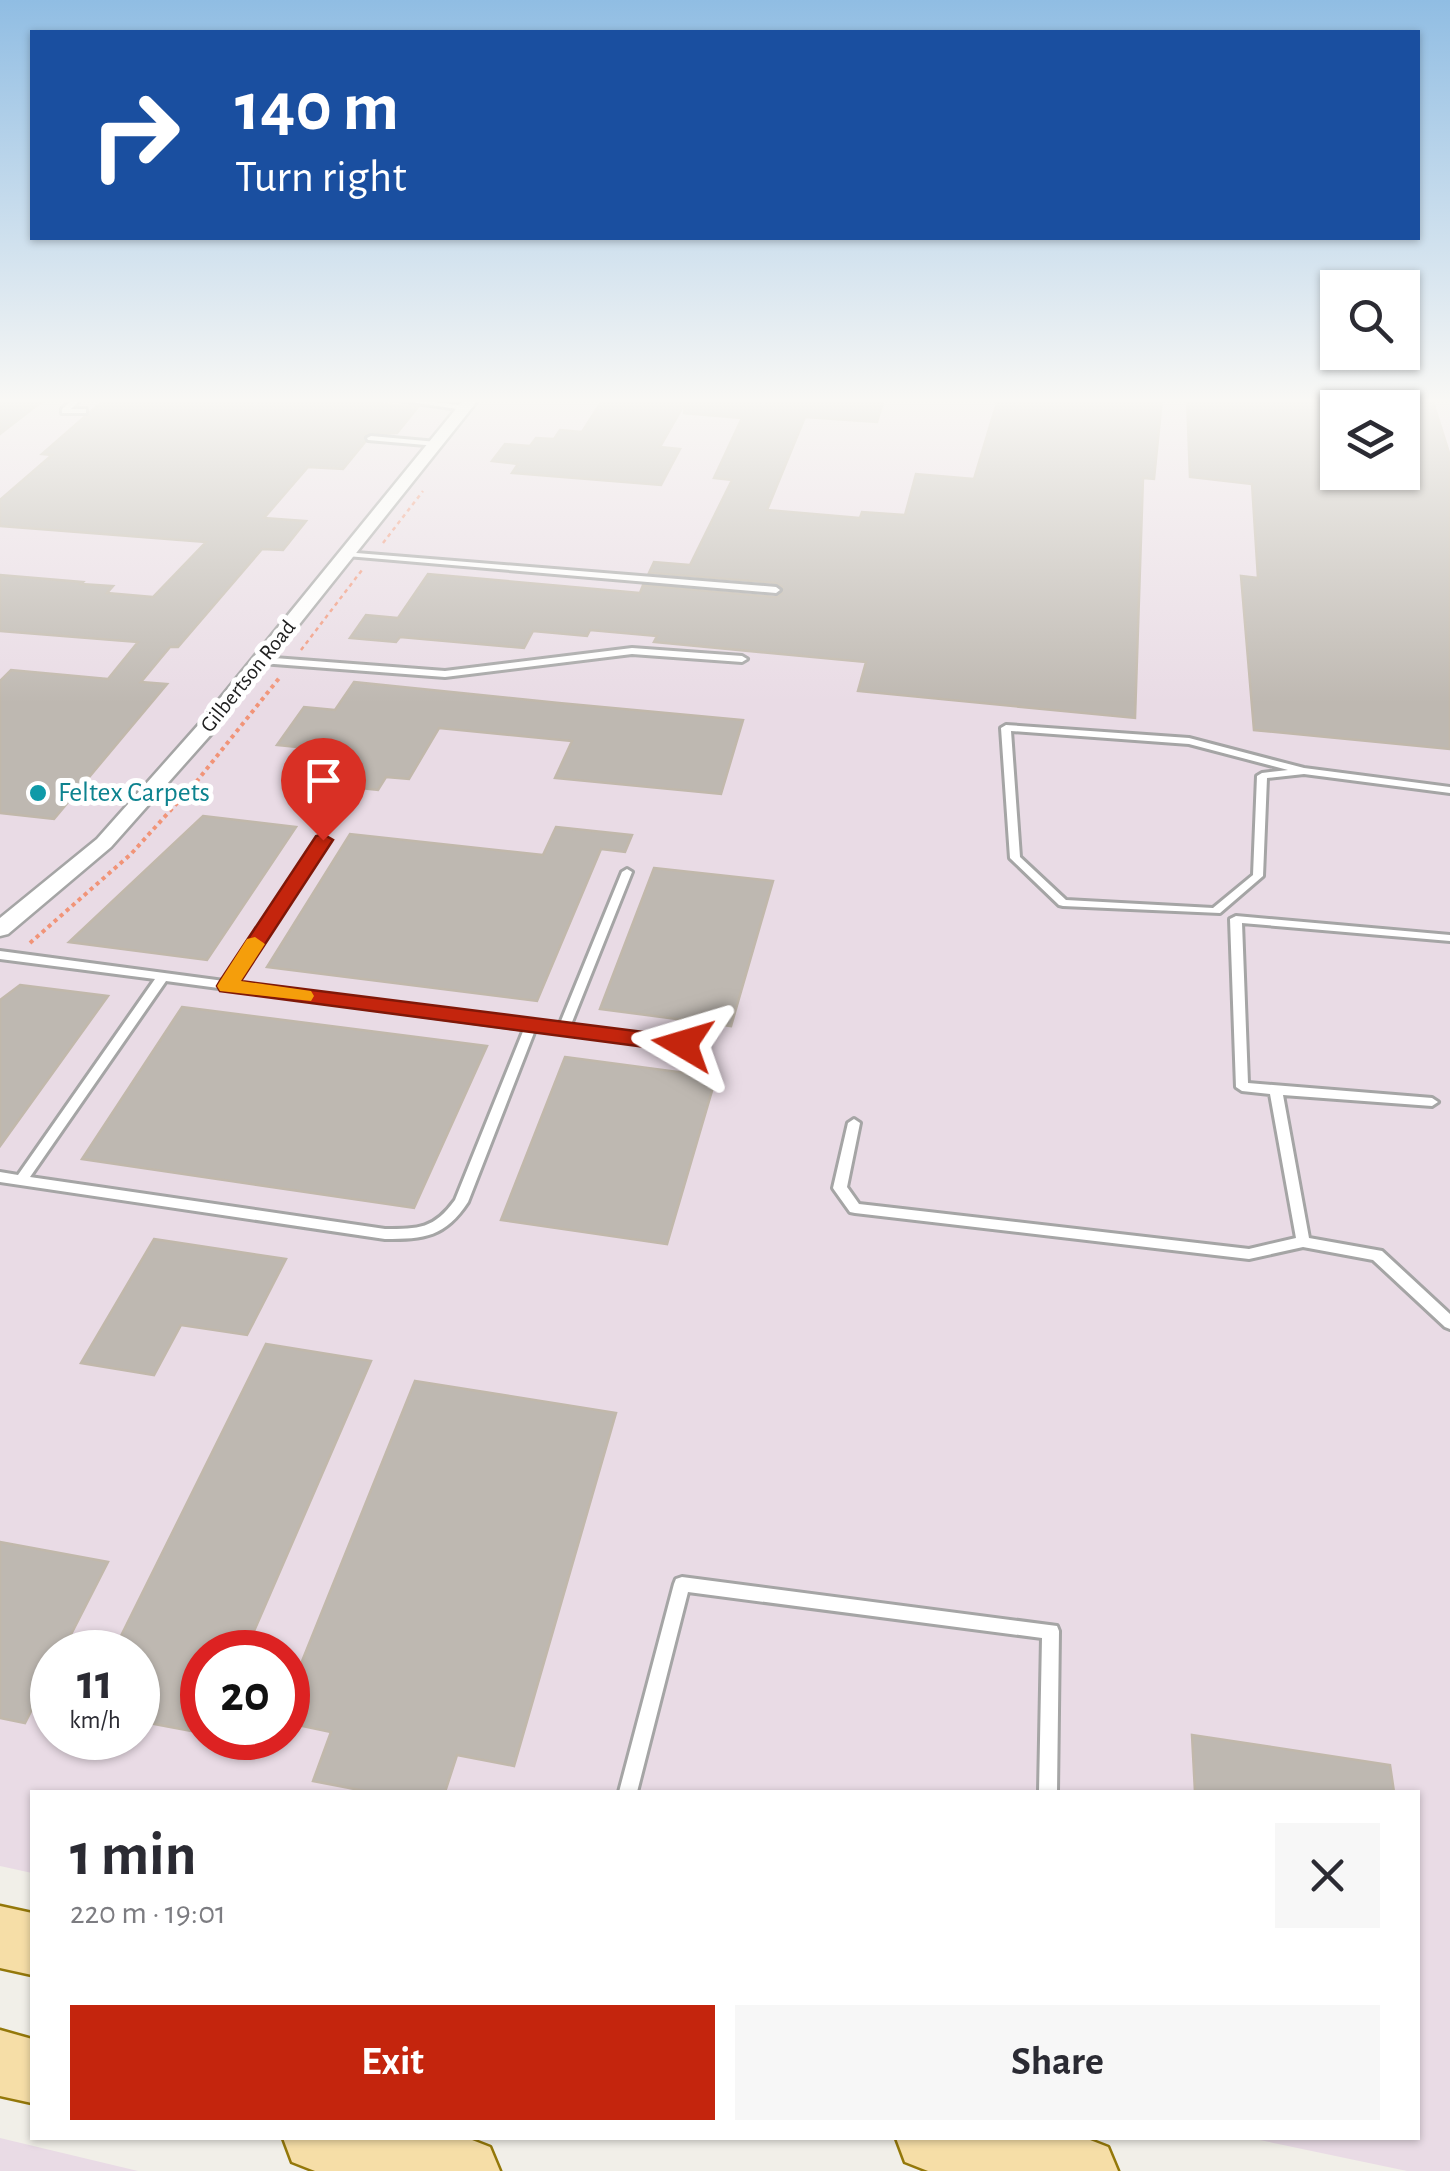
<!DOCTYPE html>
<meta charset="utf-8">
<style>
body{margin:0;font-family:"Alegreya Sans",sans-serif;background:#f7f7f7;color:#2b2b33;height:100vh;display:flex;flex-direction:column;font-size:38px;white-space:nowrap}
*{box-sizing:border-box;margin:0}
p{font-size:32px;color:#7c7c81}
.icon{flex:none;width:55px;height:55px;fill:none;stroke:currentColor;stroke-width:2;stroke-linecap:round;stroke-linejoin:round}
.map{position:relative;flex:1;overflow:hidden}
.details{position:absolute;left:30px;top:1790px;width:1390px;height:350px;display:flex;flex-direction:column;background:#fff;border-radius:0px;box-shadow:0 2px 8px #0004}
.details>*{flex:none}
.top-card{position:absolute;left:30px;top:30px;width:1390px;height:210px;border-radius:0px;box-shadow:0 2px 8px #0004;background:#1a4fa0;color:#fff;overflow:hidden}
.fabs{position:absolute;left:1320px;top:270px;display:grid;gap:20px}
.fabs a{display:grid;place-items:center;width:100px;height:100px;border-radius:0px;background:#fff;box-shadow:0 2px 8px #0004;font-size:50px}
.speed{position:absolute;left:30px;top:1630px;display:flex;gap:20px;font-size:50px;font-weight:700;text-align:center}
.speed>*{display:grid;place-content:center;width:130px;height:130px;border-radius:50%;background:#fff;box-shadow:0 2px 8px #0004;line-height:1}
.speed small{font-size:25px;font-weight:400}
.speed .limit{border:15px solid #d22;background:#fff;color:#111}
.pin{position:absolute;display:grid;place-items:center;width:85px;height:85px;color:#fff;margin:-102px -42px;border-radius:50% 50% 50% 0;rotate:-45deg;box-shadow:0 0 10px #0007}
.pin .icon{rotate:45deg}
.me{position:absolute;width:110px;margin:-55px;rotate:277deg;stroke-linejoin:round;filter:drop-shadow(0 0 8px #0008)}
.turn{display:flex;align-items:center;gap:35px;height:210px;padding:0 40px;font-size:45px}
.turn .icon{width:130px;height:130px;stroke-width:2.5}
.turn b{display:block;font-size:70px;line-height:85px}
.round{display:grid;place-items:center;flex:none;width:105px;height:105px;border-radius:0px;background:#f7f7f7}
.summary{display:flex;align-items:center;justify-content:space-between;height:170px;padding:0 40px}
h1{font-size:60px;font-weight:600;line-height:75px}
.button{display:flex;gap:20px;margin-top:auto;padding:20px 40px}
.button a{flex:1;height:115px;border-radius:0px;background:#c4250d;color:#fff;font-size:40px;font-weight:600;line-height:115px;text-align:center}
.button a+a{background:#f7f7f7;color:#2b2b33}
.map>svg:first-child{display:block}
</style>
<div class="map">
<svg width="1450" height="2171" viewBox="0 0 1450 2171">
<rect width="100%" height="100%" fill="#f1efe8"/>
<g fill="#e9dbe5" fill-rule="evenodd">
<path d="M0,399H1450V2171H1407L1250,2138H1418V1792H32V1873L0,1866ZM1338,408H1402V472H1338ZM52,1652H138V1738H52ZM202,1652H288V1738H202Z"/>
<path d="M0,2138L138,2171H0Z"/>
</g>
<g fill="#beb8b1" stroke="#c1b8ab" stroke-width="2.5">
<path d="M0,399H45L0,434Z"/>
<path d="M105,399H330L418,407L397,433L365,435V442L343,469L308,467L264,518L306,521L283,550L262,549L178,647H170L141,682L167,684L54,819L0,813V681L11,670L108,679L138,642L0,631V575L83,582L81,584L113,586L107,593L153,597L206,542L0,526V500L52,455L42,454Z"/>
<path d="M603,399H884L877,422L805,417L767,510L860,518L862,512L905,515L916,474L974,479L998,399H1162L1154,479L1143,478L1135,718L858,691L866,662L654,642L657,636L590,630L587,636L533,631L524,648L400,637L396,642L350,638L366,615L398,618L428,574L640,593L643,585L776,597L782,593V587L776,583L649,573L654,562L690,565L732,480L714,478L742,418L684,413L685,403L660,447L680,449L661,485L512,473L518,464L492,461L505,444L530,446L536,438L554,439L560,430L582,432Z"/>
<path d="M1187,399H1338V472H1402V399H1432L1450,456V749L1254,730L1241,576L1258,578L1252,484L1190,477Z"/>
<path d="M354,682L559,703L743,720L721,794L555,778L572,741L439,728L409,779L386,777L378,790L286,780L307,748L277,745L304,707L335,710Z"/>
<path d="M203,816L296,827L207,960L69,942Z"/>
<path d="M556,827L632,835L625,852L601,849L537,1001L267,967L350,834L543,855Z"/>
<path d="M654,868L773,881L731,1026L600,1009Z"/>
<path d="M20,985L108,996L0,1146V1000Z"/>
<path d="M182,1007L487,1046L414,1208L82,1159Z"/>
<path d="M565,1057L716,1077L667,1244L501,1220Z"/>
<path d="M154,1239L286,1259L247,1335L181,1325L154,1375L81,1363Z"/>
<path d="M266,1344L371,1361L245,1652H202V1733L138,1721V1652H113Z"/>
<path d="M415,1381L616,1413L514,1766L457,1755L445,1792H370L313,1781L331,1732L288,1723V1696Z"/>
<path d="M0,1542L108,1562L62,1652H52V1670L25,1723L0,1718Z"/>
<path d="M1192,1735L1390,1765L1394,1792H1195Z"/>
</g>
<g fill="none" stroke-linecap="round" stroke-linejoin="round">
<defs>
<g id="lane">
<path d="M73,399H81L71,409H86V413H62V409Z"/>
<path d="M389,399H413L465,406L469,408L465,410Z"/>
<path d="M371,436L437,442L441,444L437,446L368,440L367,438Z"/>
<path d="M344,552L776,587L780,590L776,593L347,556H344Z"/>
<path d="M632,648L742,656L747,659L742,662L632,654L445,677L261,663L256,660L261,657L445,671Z"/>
<path d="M1006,725L1189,738L1304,768L1450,787V793L1304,774L1267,778L1263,876L1220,913L1063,906L1059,905L1010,858L1001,728ZM1011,731L1189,744L1288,770L1262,773L1257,776L1253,875L1213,908L1066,900L1020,857Z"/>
<path d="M323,837L328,840L235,983L559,1026L622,872L627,869L632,872L570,1027L683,1041L689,1045L683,1049L535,1030L468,1202C445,1237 425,1239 385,1239L0,1182V1172L18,1175L155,979L0,959V951L224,981L318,840ZM166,981L524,1029L455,1200C434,1229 419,1229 385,1229L30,1177Z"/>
<path d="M1236,916L1450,935V941L1242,923L1248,1083L1432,1098L1438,1102L1432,1106L1283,1095L1309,1238L1382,1251L1450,1314V1329L1445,1327L1373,1260L1303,1247L1249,1259L855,1213L850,1212L835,1191L833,1188L848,1123L854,1119L860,1123L847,1187L859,1204L1249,1249L1296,1238L1270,1094L1242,1091L1236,1087L1230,919Z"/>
<path d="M682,1577L1057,1626L1059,1631L1057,1792H1039L1042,1638L688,1592L637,1792H619L674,1584L676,1579Z"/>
</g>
<path id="street" d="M464,399H479L214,731L111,847L8,934L0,936V918L97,839L200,723Z"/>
<g id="primary">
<path d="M0,1906L32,1913V1975L0,1968Z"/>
<path d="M0,2030L32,2039V2103L0,2096Z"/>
<path d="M283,2138H467L490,2147L500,2171H315L292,2162Z"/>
<path d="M896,2138H1085L1108,2147L1118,2171H928L905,2162Z"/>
</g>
</defs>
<use href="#lane" stroke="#a5a5a5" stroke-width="6"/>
<use href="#street" stroke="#a5a5a5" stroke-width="5"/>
<use href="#primary" stroke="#94780a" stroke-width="5"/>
<g stroke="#f19478" stroke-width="2.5" stroke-dasharray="4 4" stroke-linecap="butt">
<path d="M383,543L423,491"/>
<path d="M301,650L362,570"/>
</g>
<path stroke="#f19478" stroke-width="4" stroke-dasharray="4 4" stroke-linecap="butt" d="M30,943L131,854L197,781L280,677"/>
<use href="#lane" fill="#fff" fill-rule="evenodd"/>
<use href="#street" fill="#fff" fill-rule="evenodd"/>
<use href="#primary" fill="#f6dea7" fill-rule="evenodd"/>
</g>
<linearGradient id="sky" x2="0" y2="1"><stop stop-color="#90bde3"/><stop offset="0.57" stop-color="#f9f8f5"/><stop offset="1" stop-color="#f9f8f5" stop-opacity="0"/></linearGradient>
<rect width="1450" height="703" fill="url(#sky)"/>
<path fill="#c4250d" stroke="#7f1808" stroke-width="2.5" d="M323,834L333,840L241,981L683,1037L694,1044L683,1052L220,991L217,986L220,981L316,836Z"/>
<path fill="#f59e0b" d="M255,937L265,944L241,981L311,991L314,996L311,1001L220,991L217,986L220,981L247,939Z"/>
<circle fill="#0f9aa8" stroke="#fff" stroke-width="4" cx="38" cy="793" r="10"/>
<g text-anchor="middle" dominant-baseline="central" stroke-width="10" stroke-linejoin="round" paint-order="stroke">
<g font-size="22" fill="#212121" stroke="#fff">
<text transform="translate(248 676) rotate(-51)">Gilbertson Road</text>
</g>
<g font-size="28" fill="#0d838f" stroke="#fff" text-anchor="start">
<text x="58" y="793">Feltex Carpets</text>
</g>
</g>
</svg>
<div class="fabs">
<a><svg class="icon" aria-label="search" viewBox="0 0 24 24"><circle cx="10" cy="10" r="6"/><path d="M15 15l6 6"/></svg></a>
<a><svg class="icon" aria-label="layers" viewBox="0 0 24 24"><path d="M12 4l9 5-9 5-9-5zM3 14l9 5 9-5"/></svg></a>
</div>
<div class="speed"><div>11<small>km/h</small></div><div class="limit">20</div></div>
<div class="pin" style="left:323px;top:840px;background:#d93025"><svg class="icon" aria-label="arrive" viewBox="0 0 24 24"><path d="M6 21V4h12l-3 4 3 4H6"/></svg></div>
<svg class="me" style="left:683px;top:1044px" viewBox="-20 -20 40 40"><path d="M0-17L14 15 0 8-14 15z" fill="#c4250d" stroke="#fff" stroke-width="4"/></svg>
<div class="top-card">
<div class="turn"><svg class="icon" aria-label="right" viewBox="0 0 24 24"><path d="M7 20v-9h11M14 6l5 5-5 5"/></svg><div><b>140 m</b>Turn right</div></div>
</div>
<section class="details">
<div class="summary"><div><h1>1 min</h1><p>220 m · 19:01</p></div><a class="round"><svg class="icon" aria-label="close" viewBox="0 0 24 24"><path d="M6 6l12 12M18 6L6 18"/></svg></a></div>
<div class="button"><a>Exit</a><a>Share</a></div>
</section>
</div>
